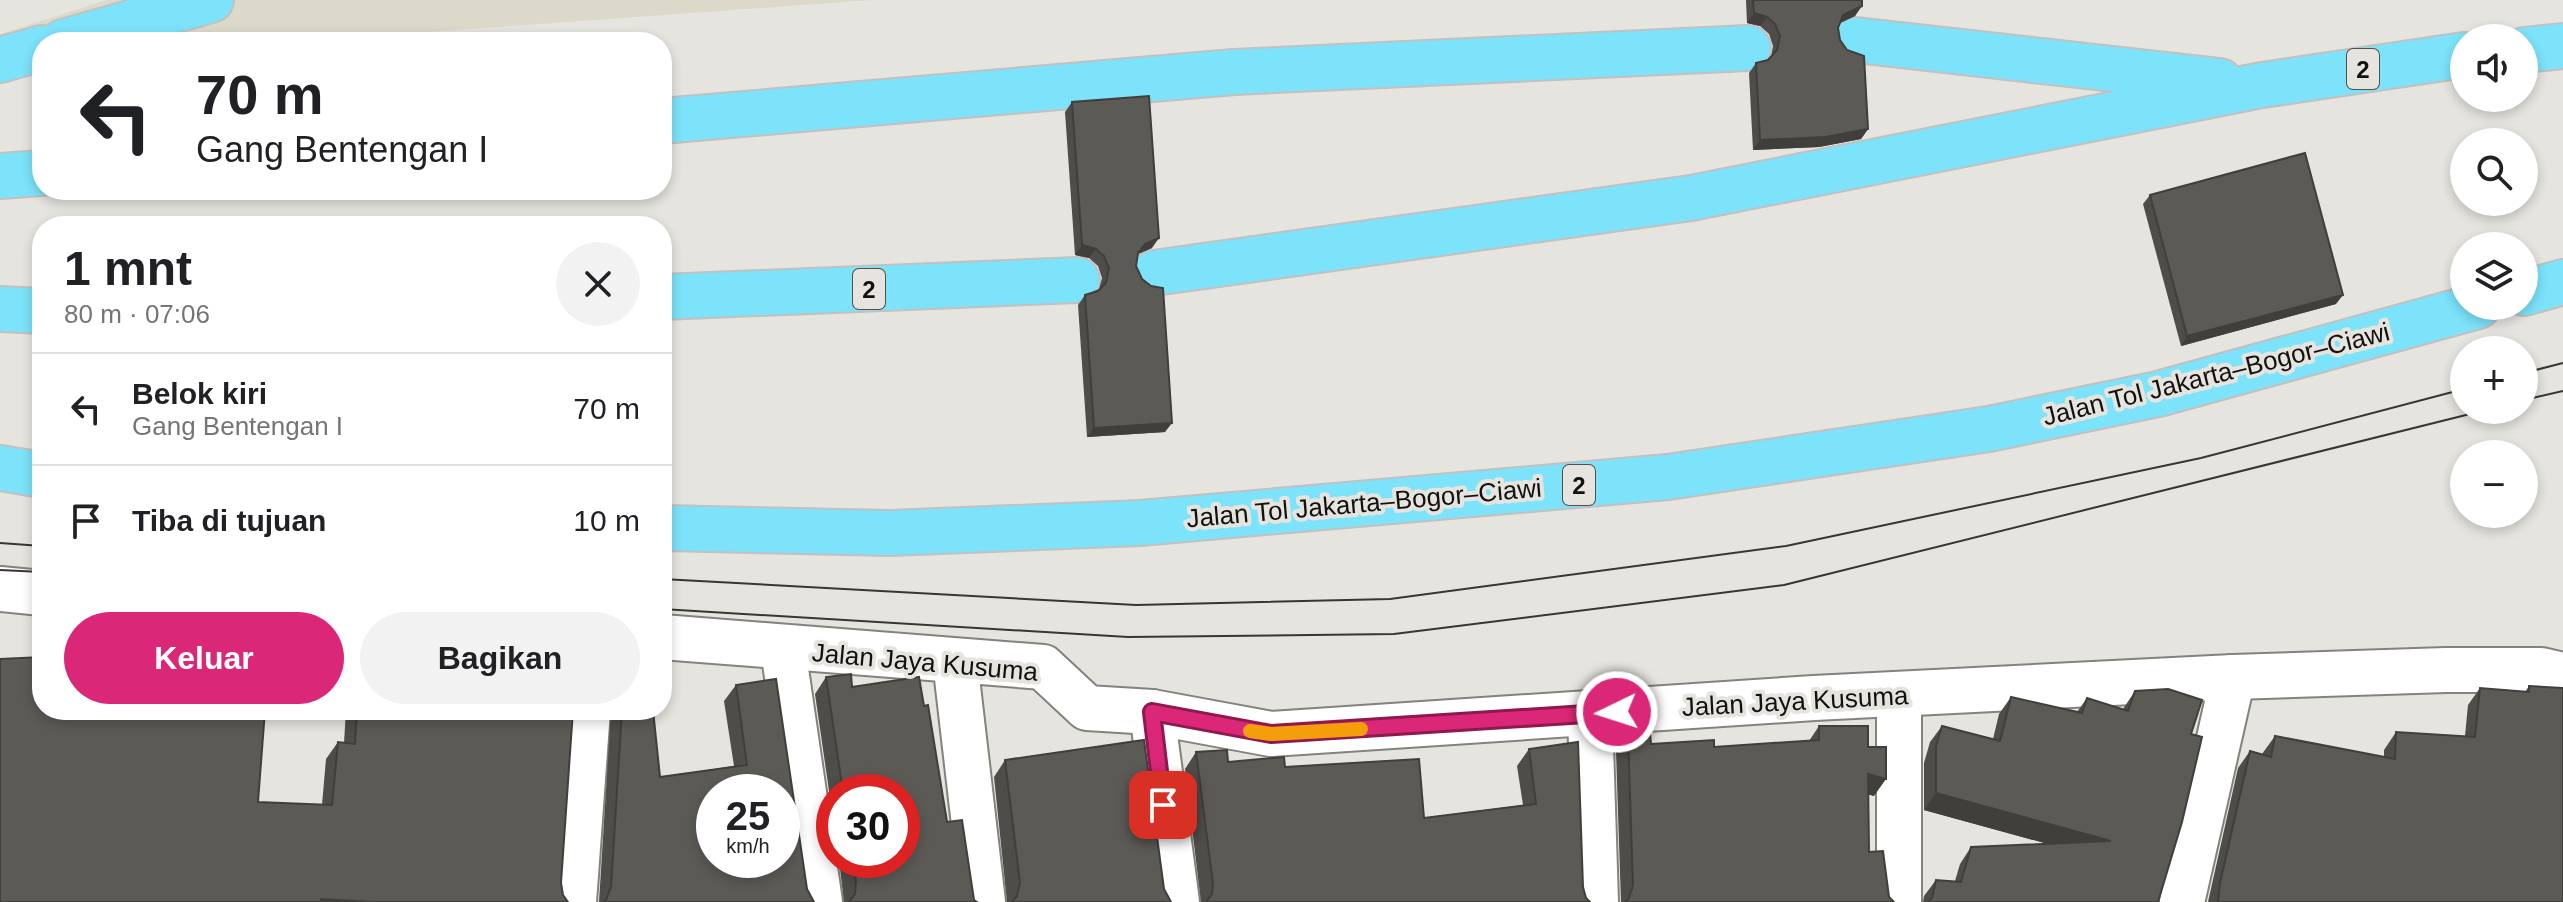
<!DOCTYPE html>
<html lang="id">
<meta charset="utf-8">
<style>
body{margin:0;font-family:Helvetica,sans-serif;background:#f2f2f2;color:#202124;height:100vh;display:flex;flex-direction:column;font-size:30px;white-space:nowrap}
*{box-sizing:border-box;margin:0}
p{font-size:26px;color:#757577}
.icon{flex:none;width:44px;height:44px;fill:none;stroke:currentColor;stroke-width:2;stroke-linecap:round;stroke-linejoin:round}
.map{position:relative;flex:1;overflow:hidden}
.drawer{position:absolute;left:32px;top:216px;width:640px;height:504px;display:flex;flex-direction:column;background:#fff;border-radius:32px;box-shadow:0 4px 12px #0003}
.drawer>*{flex:none}
.hud{position:absolute;left:32px;top:32px;width:640px;height:168px;border-radius:32px;box-shadow:0 4px 12px #0003;background:#fff;color:#202124;overflow:hidden}
.controls{position:absolute;left:2450px;top:24px;display:grid;gap:16px}
.controls a{display:grid;place-items:center;width:88px;height:88px;border-radius:50%;background:#fff;box-shadow:0 4px 12px #0003;font-size:40px}
.speed{position:absolute;left:696px;top:774px;display:flex;gap:16px;font-size:40px;font-weight:700;text-align:center}
.speed>*{display:grid;place-content:center;width:104px;height:104px;border-radius:50%;background:#fff;box-shadow:0 4px 12px #0003;line-height:1}
.speed small{font-size:20px;font-weight:400}
.speed .limit{border:12px solid #d22;background:#fff;color:#111}
.pin{position:absolute;display:grid;place-items:center;width:68px;height:68px;color:#fff;margin:-34px;border-radius:16px;box-shadow:0 4px 12px #0006}
.me{position:absolute;width:88px;margin:-44px;rotate:266deg;stroke-linejoin:round;filter:drop-shadow(0 0 6px #0008)}
.turn{display:flex;align-items:center;gap:28px;height:168px;padding:0 32px;font-size:36px}
.turn .icon{width:104px;height:104px;stroke-width:2.5}
.turn b{display:block;font-size:56px;line-height:68px}
.round{display:grid;place-items:center;flex:none;width:84px;height:84px;border-radius:42px;background:#f2f2f2}
.overview{display:flex;align-items:center;justify-content:space-between;height:136px;padding:0 32px}
h1{font-size:48px;font-weight:700;line-height:60px}
.primary-button{display:flex;gap:16px;margin-top:auto;padding:16px 32px}
.primary-button a{flex:1;height:92px;border-radius:48px;background:#db2777;color:#fff;font-size:32px;font-weight:700;line-height:92px;text-align:center}
.primary-button a+a{background:#f2f2f2;color:#202124}
ul{padding:0;list-style:none}
li{display:flex;align-items:center;gap:24px;height:112px;padding:0 32px;border-top:2px solid #e0e0e0}
li div{flex:1}
li b{display:block;font-size:30px}
li em{font-style:normal}
.map>svg:first-child{display:block}
</style>
<div class="map">
<svg width="2563" height="902" viewBox="0 0 2563 902">
<rect width="100%" height="100%" fill="#e6e4de"/>
<path fill="#dcd8ca" d="M107,0H872L288,42H42L0,63V34Z"/>
<g fill="none" stroke-linecap="round" stroke-linejoin="round">
<defs>
<g id="street">
<path d="M0,589L42,593"/>
<path d="M662,637L1043,667L1087,708L1152,712L1271,734L1814,698L2233,677L2446,670H2541L2563,675"/>
<path d="M783,649L820,902"/>
<path d="M955,661L983,902"/>
<path d="M1899,695V902"/>
<path d="M1152,712L1177,902"/>
<path d="M1590,714L1596,902"/>
<path d="M574,902L588,710"/>
<path d="M2182,902L2233,677"/>
</g>
<g id="highway">
<path d="M1856,40L2220,81"/>
<path d="M63,42L211,0"/>
<path d="M2524,50L2563,46"/>
<path d="M0,60L42,48"/>
<path d="M662,121L1234,72L1748,48"/>
<path d="M0,176L42,173"/>
<path d="M1154,273L1691,198L2262,85L2464,55"/>
<path d="M2524,293L2563,282"/>
<path d="M662,297L1077,280"/>
<path d="M0,309L42,311"/>
<path d="M0,468L42,475"/>
<path d="M662,528L890,533L1140,523L1668,477L1989,429L2158,394L2478,306"/>
</g>
</defs>
<use href="#street" stroke="#84827c" stroke-width="48"/>
<use href="#highway" stroke="#c1c1c1" stroke-width="48"/>
<use href="#street" stroke="#fff" stroke-width="44"/>
<use href="#highway" stroke="#7ce3fa" stroke-width="44"/>
<g stroke="#383634" stroke-width="2">
<path d="M2524,373L2563,363"/>
<path d="M2524,400L2563,391"/>
<path d="M0,543L42,546"/>
<path d="M0,570L42,572"/>
<path d="M662,579L1136,605L1390,599L1786,546L2201,458L2464,389"/>
<path d="M662,609L1128,637L1394,634L1784,585L2486,410"/>
</g>
</g>
<g fill="#4f4d49">
<path d="M1746,0H1862L1855,16L1840,23L1838,28L1840,40L1868,129L1861,139L1819,147L1753,150L1749,73L1756,63L1768,60L1771,57L1773,46L1769,34L1760,26L1747,23Z"/>
<path d="M1072,102L1152,248L1138,254L1136,266L1165,432L1087,437L1078,305L1085,295L1099,289L1102,278L1098,266L1089,258L1075,255L1065,112Z"/>
<path d="M2150,195L2336,304L2181,346L2143,204Z"/>
<path d="M42,651V710L258,802L322,805L326,759L338,742L344,743L346,710H573L561,883L0,902L37,657Z"/>
<path d="M826,677L852,687L924,706L947,822L974,900L977,902H844L839,860H902V792H834V825L815,694Z"/>
<path d="M736,685L807,889L814,902H599L611,710H653L660,777L734,766L724,701Z"/>
<path d="M2529,686L2563,902H2208L2238,768L2250,751L2262,754L2275,736L2384,757V750L2396,732L2465,736L2468,705L2480,688L2525,692Z"/>
<path d="M2135,691L2191,734L2158,902H1923L1924,896L1936,880L1955,881L1960,864L1971,847L2048,844L1924,810V763L1930,742L1942,726L1993,739L1999,714L2011,697L2077,712L2087,698L2123,709Z"/>
<path d="M1819,726L1868,747L1874,796L1868,794L1869,852L1889,897L1894,902H1621L1616,752L1628,736L1651,744L1714,747L1809,741Z"/>
<path d="M1529,749L1586,898L1590,902H1201L1185,769L1196,752L1228,762L1285,767L1424,818L1523,805L1517,766Z"/>
<path d="M1005,760L1164,889L1171,902H1007L994,777Z"/>
</g>
<g fill="#403f3c">
<path d="M1862,6L1855,16L1836,25L1843,15Z"/>
<path d="M1754,13L1767,17L1760,26L1747,23Z"/>
<path d="M1868,129L1861,139L1819,147L1753,150L1760,140Z"/>
<path d="M1159,238L1152,248L1138,254L1145,244Z"/>
<path d="M1082,245L1096,249L1089,258L1075,255Z"/>
<path d="M2343,295L2336,304L2181,346L2187,336Z"/>
<path d="M1172,423L1165,432L1087,437L1094,428Z"/>
<path d="M1868,774L1886,779L1874,796L1856,791Z"/>
<path d="M1936,793L2111,841L2099,858L1924,810Z"/>
<path d="M321,899L371,902H319Z"/>
</g>
<g fill="#5c5a55" stroke="#403f3c" stroke-width="2" fill-rule="evenodd">
<path d="M1753,0H1862V6L1843,15L1838,28L1840,40L1847,50L1864,56L1868,129L1826,137L1760,140L1756,63L1768,60L1777,50L1780,36L1775,24L1767,17L1754,13Z"/>
<path d="M1149,96L1159,238L1145,244L1138,253L1136,266L1142,279L1151,286L1163,288L1172,423L1094,428L1085,295L1098,291L1106,283L1109,268L1104,256L1096,249L1082,245L1072,102Z"/>
<path d="M2305,153L2343,295L2187,336L2150,195Z"/>
<path d="M42,657V710H265L258,802L332,805L338,742L355,744L357,710H573L561,883L563,895L568,902H371L321,899V902H0V659Z"/>
<path d="M851,674L852,687L919,677L924,706L928,705L947,822L962,820L974,900L977,902H849L855,894L856,882L853,860H902V792H843L826,677Z"/>
<path d="M776,679L807,889L814,902H603L606,900L611,887L622,710H653L660,777L747,765L736,685ZM714,792H782V860H714Z"/>
<path d="M2529,686L2563,688V902H2218L2220,883L2250,751L2271,757L2275,736L2395,759L2396,732L2475,737L2480,688L2529,692Z"/>
<path d="M2168,689L2202,700L2191,734L2202,737L2182,822L2158,902H1928L1932,898L1936,880L1961,882L1971,847L2111,841L1936,793V746L1942,726L2000,741L2011,697L2082,713L2087,698L2128,711L2135,691Z"/>
<path d="M1819,726H1868V747H1886V779L1868,774L1869,852L1883,851L1889,897L1894,902H1625L1629,898L1633,885L1628,736L1650,733L1651,744L1714,740V747L1819,740Z"/>
<path d="M1144,740L1164,889L1171,902H1012L1017,896L1020,883L1005,760Z"/>
<path d="M1578,742L1583,887L1586,898L1590,902H1206L1212,894L1213,883L1196,752L1227,750L1228,762L1284,757L1285,767L1419,759L1424,818L1536,804L1529,749Z"/>
</g>
<g fill="none" stroke-linecap="round" stroke-linejoin="round">
<defs>
<path id="route" d="M1163,805L1152,712L1271,734L1617,712"/>
</defs>
<use href="#route" stroke="#8e194d" stroke-width="20"/>
<use href="#route" stroke="#db2777" stroke-width="14"/>
<path stroke="#f59e0b" stroke-width="14" d="M1250,731L1271,734L1361,729"/>
</g>
<g text-anchor="middle" dominant-baseline="central" stroke-width="8" stroke-linejoin="round" paint-order="stroke">
<g fill="#e6e4de" stroke="#52504d" stroke-width="2">
<rect x="2347" y="49" width="32" height="40" rx="6"/>
<rect x="853" y="269" width="32" height="40" rx="6"/>
<rect x="1563" y="465" width="32" height="40" rx="6"/>
</g>
<g font-size="24" font-weight="bold" fill="#12110f">
<text x="2363" y="69">2</text>
<text x="869" y="289">2</text>
<text x="1579" y="485">2</text>
</g>
<g font-size="26" fill="#12110f" stroke="#e6e4de">
<text transform="translate(2216 374) rotate(-14)">Jalan Tol Jakarta–Bogor–Ciawi</text>
<text transform="translate(1364 503) rotate(-5)">Jalan Tol Jakarta–Bogor–Ciawi</text>
<text transform="translate(925 662) rotate(5)">Jalan Jaya Kusuma</text>
<text transform="translate(1795 701) rotate(-3)">Jalan Jaya Kusuma</text>
</g>
</g>
</svg>
<div class="controls">
<a><svg class="icon" aria-label="sound" viewBox="0 0 24 24"><path d="M4 9h4l5-4v14l-5-4H4zM17 9q2 3 0 6"/></svg></a>
<a><svg class="icon" aria-label="search" viewBox="0 0 24 24"><circle cx="10" cy="10" r="6"/><path d="M15 15l6 6"/></svg></a>
<a><svg class="icon" aria-label="layers" viewBox="0 0 24 24"><path d="M12 4l9 5-9 5-9-5zM3 14l9 5 9-5"/></svg></a>
<a>+</a>
<a>−</a>
</div>
<div class="speed"><div>25<small>km/h</small></div><div class="limit">30</div></div>
<div class="pin" style="left:1163px;top:805px;background:#d93025"><svg class="icon" aria-label="arrive" viewBox="0 0 24 24"><path d="M6 21V4h12l-3 4 3 4H6"/></svg></div>
<svg class="me" style="left:1617px;top:712px" viewBox="-20 -20 40 40"><circle r="17" fill="#db2777" stroke="#fff" stroke-width="3"/><path d="M0-11L8 9 0 5-8 9z" fill="#fff"/></svg>
<div class="hud">
<div class="turn"><svg class="icon" aria-label="left" viewBox="0 0 24 24"><path d="M17 20v-9H6M10 6l-5 5 5 5"/></svg><div><b>70 m</b>Gang Bentengan I</div></div>
</div>
<section class="drawer">
<div class="overview"><div><h1>1 mnt</h1><p>80 m · 07:06</p></div><a class="round"><svg class="icon" aria-label="close" viewBox="0 0 24 24"><path d="M6 6l12 12M18 6L6 18"/></svg></a></div>
<ul>
<li><svg class="icon" aria-label="left" viewBox="0 0 24 24"><path d="M17 20v-9H6M10 6l-5 5 5 5"/></svg><div><b>Belok kiri</b><p>Gang Bentengan I</p></div><em>70 m</em></li>
<li><svg class="icon" aria-label="arrive" viewBox="0 0 24 24"><path d="M6 21V4h12l-3 4 3 4H6"/></svg><div><b>Tiba di tujuan</b></div><em>10 m</em></li>
</ul>
<div class="primary-button"><a>Keluar</a><a>Bagikan</a></div>
</section>
</div>
